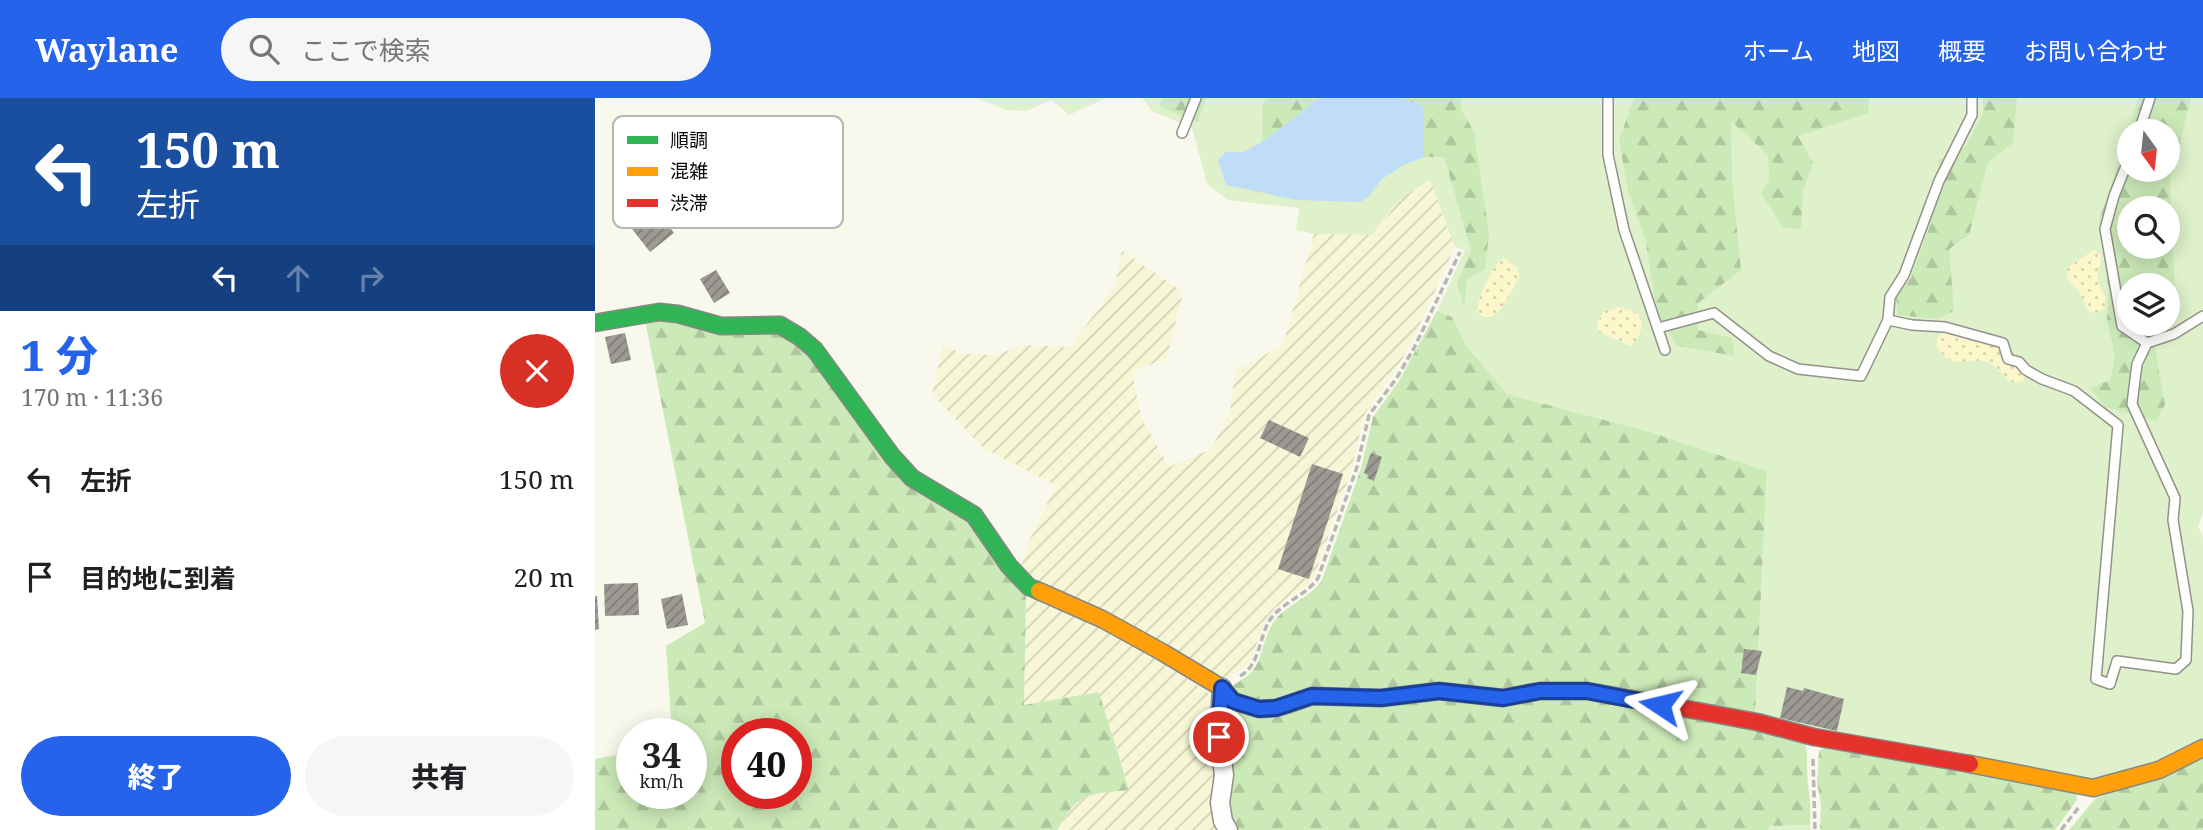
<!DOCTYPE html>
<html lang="ja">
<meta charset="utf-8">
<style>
body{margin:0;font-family:"Noto Serif","Noto Sans JP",serif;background:#f6f6f6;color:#202124;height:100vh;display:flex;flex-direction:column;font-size:26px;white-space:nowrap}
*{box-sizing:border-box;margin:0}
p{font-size:23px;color:#757577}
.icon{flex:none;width:38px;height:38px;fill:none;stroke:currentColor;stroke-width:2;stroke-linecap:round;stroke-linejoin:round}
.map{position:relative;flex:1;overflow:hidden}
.panel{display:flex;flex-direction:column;background:#fff;width:595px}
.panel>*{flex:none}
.banner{background:#1a4fa0;color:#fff;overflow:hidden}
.needle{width:46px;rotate:165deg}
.fabs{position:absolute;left:1522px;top:21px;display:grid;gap:14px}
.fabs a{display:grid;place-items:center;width:63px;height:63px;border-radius:50%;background:#fff;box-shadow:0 4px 18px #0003;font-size:35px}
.speed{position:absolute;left:21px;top:620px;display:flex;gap:14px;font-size:35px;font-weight:700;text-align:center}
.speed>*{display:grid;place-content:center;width:91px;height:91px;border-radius:50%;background:#fff;box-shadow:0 4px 18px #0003;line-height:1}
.speed small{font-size:18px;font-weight:400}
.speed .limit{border:10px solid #d22;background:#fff;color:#111}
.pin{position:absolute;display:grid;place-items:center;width:60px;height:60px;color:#fff;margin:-30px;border:4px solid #fff;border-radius:50%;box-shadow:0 2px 7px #0007}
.me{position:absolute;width:77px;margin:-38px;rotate:280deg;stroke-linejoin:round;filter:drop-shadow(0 0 5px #0008)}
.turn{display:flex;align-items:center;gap:24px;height:147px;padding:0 21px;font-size:32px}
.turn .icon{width:91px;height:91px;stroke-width:2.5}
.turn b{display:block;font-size:49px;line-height:60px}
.lanes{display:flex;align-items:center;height:66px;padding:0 21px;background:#0003;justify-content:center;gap:35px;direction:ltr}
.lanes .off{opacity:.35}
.round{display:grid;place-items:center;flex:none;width:74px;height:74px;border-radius:37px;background:#f6f6f6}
.headline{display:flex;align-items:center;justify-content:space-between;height:119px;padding:0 21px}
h1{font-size:42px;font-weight:800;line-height:52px;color:#2563eb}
.action{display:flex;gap:14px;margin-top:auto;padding:14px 21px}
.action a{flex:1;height:80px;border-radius:42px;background:#2563eb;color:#fff;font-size:28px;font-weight:800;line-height:80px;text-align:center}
.action a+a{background:#f6f6f6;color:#202124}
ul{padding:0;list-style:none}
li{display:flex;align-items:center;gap:21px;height:98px;padding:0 21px}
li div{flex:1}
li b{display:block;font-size:26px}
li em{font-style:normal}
header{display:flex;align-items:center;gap:42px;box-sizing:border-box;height:98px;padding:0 35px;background:#2563eb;color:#fff}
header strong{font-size:33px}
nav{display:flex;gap:38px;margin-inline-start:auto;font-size:24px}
.search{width:490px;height:63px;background:#f6f6f6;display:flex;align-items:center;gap:18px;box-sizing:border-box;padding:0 24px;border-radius:38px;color:#757577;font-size:26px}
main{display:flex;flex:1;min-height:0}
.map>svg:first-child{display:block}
</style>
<header>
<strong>Waylane</strong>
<div class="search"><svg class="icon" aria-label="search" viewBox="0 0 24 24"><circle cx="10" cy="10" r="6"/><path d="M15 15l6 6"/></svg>ここで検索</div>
<nav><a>ホーム</a><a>地図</a><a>概要</a><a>お問い合わせ</a></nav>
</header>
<main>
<section class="panel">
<div class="banner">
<div class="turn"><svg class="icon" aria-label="left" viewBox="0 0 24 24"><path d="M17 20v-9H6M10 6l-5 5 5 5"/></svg><div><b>150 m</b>左折</div></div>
<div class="lanes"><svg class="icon" aria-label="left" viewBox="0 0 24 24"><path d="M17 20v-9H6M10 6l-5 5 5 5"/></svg><svg class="icon off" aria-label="ahead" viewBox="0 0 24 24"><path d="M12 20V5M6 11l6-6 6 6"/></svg><svg class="icon off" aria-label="right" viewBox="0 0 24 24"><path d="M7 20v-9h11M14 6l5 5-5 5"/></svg></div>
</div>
<div class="headline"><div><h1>1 分</h1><p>170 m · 11:36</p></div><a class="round" style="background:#d93025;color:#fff"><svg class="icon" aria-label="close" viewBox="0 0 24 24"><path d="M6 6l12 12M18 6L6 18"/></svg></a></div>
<ul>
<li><svg class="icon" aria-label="left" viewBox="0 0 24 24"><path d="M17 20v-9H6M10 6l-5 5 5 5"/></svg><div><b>左折</b></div><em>150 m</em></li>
<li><svg class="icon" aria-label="arrive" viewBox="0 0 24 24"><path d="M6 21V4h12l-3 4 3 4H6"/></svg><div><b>目的地に到着</b></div><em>20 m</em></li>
</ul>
<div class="action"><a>終了</a><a>共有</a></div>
</section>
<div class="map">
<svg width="1608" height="732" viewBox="0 0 1608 732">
<defs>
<pattern id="farmland-furrows" width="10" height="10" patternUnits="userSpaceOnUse" patternTransform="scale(1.75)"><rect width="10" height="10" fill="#f7f7d7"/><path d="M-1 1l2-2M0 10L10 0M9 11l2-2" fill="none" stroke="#d2d2b7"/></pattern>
<pattern id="forest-firs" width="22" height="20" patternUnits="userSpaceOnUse" patternTransform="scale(1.75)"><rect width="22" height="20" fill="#cceab8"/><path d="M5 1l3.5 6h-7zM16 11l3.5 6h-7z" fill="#aec79d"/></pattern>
<pattern id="sand-dots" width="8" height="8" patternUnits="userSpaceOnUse" patternTransform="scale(1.75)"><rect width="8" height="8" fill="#fcf7cb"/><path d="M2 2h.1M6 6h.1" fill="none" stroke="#d7d2ad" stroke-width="1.8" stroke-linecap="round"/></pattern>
<pattern id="building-hatch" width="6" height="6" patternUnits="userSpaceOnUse" patternTransform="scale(1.75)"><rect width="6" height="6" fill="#9c9a93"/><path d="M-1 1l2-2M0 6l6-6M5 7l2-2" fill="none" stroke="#7d7c76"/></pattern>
</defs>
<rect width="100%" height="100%" fill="#f9f8ed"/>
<g fill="url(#farmland-furrows)">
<path d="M835,82L860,149L815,248L797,278L769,317L757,371L719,479L715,485L681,509L671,521L655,564L648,571L628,581L424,476L436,439L461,387L388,350L337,296L348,247L368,256L400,257L429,247L475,249L520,188L527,153L588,194L572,259L537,275L546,319L574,369L616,351L635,314L640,273L688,247L719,136L778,137L807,98Z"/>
<path d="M431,495L539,546L621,600L626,732H462L474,711L494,696L534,691L504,594L429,607Z"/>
</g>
<g fill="#def1ca" fill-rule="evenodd">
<path d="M382,0H511L474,17L457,2L431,13L411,12Z"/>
<path d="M547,0H1608V415L1603,428L1608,439V644L1561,665L1490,683L1160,619L1172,373L1055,334L912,296L871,247L857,219L842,213L870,152L860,149L835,82C806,99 795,109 778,137L719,136L701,132L704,110L633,102L612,86L597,30L557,13ZM1535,33H1573V72H1535ZM1535,110H1573V149H1535ZM1535,187H1573V226H1535Z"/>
<path d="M1215,727L1216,732H1174V728Z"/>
</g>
<g fill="url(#forest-firs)" fill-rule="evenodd">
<path d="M567,0H611L603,24L565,9Z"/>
<path d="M673,0H725L667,44L668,4Z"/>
<path d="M806,0H867L866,11L879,34L894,136L890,171L872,181L869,209L862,186L876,152L849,59H829L827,9Z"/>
<path d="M1039,0H1274L1273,15L1203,38L1218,65L1208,92L1206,131L1188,130L1166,95L1174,82L1173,57L1136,23L1137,83L1146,172L1103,205V232L1137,240L1140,258L1082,248L1062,214L1050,140L1033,93L1024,42Z"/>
<path d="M1388,0H1422L1418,45L1393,64L1374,137L1354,151L1359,213L1342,221L1303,217L1301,200L1316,179L1333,133L1345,92L1343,62L1370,49L1388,16Z"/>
<path d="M1543,0H1596L1575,82L1580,196L1573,207V187H1535V226H1562L1557,233L1570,307L1561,323L1510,309L1495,290L1515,282L1520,260L1512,221L1514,196L1504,122L1532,39ZM1535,33H1573V72H1535ZM1535,110H1573V149H1535Z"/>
<path d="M842,213L857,219L871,247L912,296L1055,334L1172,373L1160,619L993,587L680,604L638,597V587C673,569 661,553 678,525C690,507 714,501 727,482L766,370L778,319L804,283Z"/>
<path d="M50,222L183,233L202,244L293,362L375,421L431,495L429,607L504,594L534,692C494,696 483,694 462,732H0V661L37,654V695H96V635H77L71,548L110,525ZM142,635H201V695H142Z"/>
<path d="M992,599L1209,641C1214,656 1211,670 1213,686C1215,701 1216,712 1215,727L1174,728V732H640L630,709L629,631L634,608L718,604Z"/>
<path d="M1233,646L1480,691L1482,702L1460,732H1225L1226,707L1222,684L1224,653Z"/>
<path d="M1608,660V732H1474L1501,700Z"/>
</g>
<g fill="url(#sand-dots)">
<path d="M1499,152L1506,157C1506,165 1502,173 1503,181C1505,192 1513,197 1510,210C1490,223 1491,205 1483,192C1480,188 1475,184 1472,179V170Z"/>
<path d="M909,160L923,170L924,180C915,192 903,231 883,215C881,202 898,165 909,160Z"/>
<path d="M1023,209C1027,211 1036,211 1040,214C1052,222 1046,242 1035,248L1004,234L1002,226L1008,214Z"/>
<path d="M1349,233C1372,239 1445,248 1428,283C1411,290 1408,271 1395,265C1383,260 1368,265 1355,263C1343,253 1335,245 1349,233Z"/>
</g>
<path fill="#c0ddf7" d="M725,0H806L828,8L829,59L808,67L787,81L774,98L765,104L701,102L631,87L623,62L631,54H648L667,44Z"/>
<g fill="url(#building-hatch)">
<path d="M55,103L79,135L55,154L30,122Z"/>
<path d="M121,172L135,195L119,205L105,181Z"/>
<path d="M30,235L36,262L16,266L10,239Z"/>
<path d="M674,322L714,340L705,359L665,340Z"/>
<path d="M776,355L787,359L779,383L772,380L773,377L769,375Z"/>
<path d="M717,366L748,376L714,481L683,471Z"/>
<path d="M43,485L44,517L10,518L9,486Z"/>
<path d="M87,496L93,527L72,531L66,501Z"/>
<path d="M0,498H2L4,531L0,532Z"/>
<path d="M1149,551L1167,553L1161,577L1146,575Z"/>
<path d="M1192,589L1208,593L1209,590L1249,601L1242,633L1185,620Z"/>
</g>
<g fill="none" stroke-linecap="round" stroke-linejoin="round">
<defs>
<g id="lane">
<path d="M1013,0V57L1029,132L1070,252"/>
<path d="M1544,33L1555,0"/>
<path d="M587,35L601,0"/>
<path d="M1535,58L1519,98L1510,131L1527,228L1552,245"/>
<path d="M1293,222L1295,199L1309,177L1344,83L1377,17V0"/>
<path d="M1063,230L1119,215L1174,258L1203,271L1266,278L1293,222L1317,227L1350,229L1408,245L1413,261L1424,264L1431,272L1447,281L1479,293L1523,327L1501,581L1515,586L1522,563L1581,571L1591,562L1593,513L1578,422L1580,400L1537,306L1542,266L1552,245L1579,236L1608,218"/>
</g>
<path id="street" d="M627,590L624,639L629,677L625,705L628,723L633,732"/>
<g id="fast">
<path d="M0,225L64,214L83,216L126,228L185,227L205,239L220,252L297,358L317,380L379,417L414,468L434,489L444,493"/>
<path d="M694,606L717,598L786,600L844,593L908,600L945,593H992L1054,604"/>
</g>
<g id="slow">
<path d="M444,493L507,521L567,554L627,590L638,603L664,611L681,610L694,606"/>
<path d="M1375,666L1498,690L1564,672L1608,650"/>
</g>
<path id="jam" d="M1054,604L1162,624L1219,639L1375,666"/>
</defs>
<use href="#lane" stroke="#92918c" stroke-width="12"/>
<use href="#street" stroke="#92918c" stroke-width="21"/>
<use href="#fast" stroke="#888883" stroke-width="19"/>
<use href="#slow" stroke="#888883" stroke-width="19"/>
<use href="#jam" stroke="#888883" stroke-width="19"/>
<g stroke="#b7b7b5" stroke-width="3.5" stroke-dasharray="7 3.5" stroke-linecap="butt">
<path d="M645,578C664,568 664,542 673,525C684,505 710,499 723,480L762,369L774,317L801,281L819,250L865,154"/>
<path d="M1218,661L1220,732"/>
<path d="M1466,732L1484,709"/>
</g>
<use href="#lane" stroke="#fefefc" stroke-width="9"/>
<use href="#street" stroke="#fefefc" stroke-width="18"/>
<use href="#fast" stroke="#30b455" stroke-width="16"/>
<use href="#slow" stroke="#ff9f0a" stroke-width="16"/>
<use href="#jam" stroke="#e5322d" stroke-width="16"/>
</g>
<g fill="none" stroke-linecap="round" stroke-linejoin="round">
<defs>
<path id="route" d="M624,639L627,590L638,603L664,611L681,610L717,598L786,600L844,593L908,600L945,593H992L1065,607"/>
</defs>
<use href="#route" stroke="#184099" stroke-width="18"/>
<use href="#route" stroke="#2563eb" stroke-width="12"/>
</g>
<rect x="18" y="18" width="230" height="112" rx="10" fill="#fff" stroke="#b6b6b6" stroke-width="2"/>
<rect x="32" y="38" width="31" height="8" fill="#30b455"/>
<rect x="32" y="69" width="31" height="9" fill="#ff9f0a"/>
<rect x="32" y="101" width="31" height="8" fill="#e5322d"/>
<g font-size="19" fill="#0a0a0a">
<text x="75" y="49">順調</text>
<text x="75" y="80">混雑</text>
<text x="75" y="112">渋滞</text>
</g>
</svg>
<div class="fabs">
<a><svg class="needle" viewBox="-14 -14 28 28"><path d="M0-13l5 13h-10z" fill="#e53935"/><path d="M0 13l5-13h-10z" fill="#757577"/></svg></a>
<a><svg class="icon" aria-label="search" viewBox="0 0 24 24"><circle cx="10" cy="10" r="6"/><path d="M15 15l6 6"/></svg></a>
<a><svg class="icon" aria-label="layers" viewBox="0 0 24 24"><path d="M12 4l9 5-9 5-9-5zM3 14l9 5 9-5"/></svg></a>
</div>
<div class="speed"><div>34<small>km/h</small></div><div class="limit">40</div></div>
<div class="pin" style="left:624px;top:639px;background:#d93025"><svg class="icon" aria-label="arrive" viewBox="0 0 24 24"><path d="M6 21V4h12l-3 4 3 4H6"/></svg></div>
<svg class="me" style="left:1065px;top:607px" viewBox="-20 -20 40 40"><path d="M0-17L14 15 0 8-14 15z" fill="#2563eb" stroke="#fff" stroke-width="4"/></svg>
</div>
</main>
